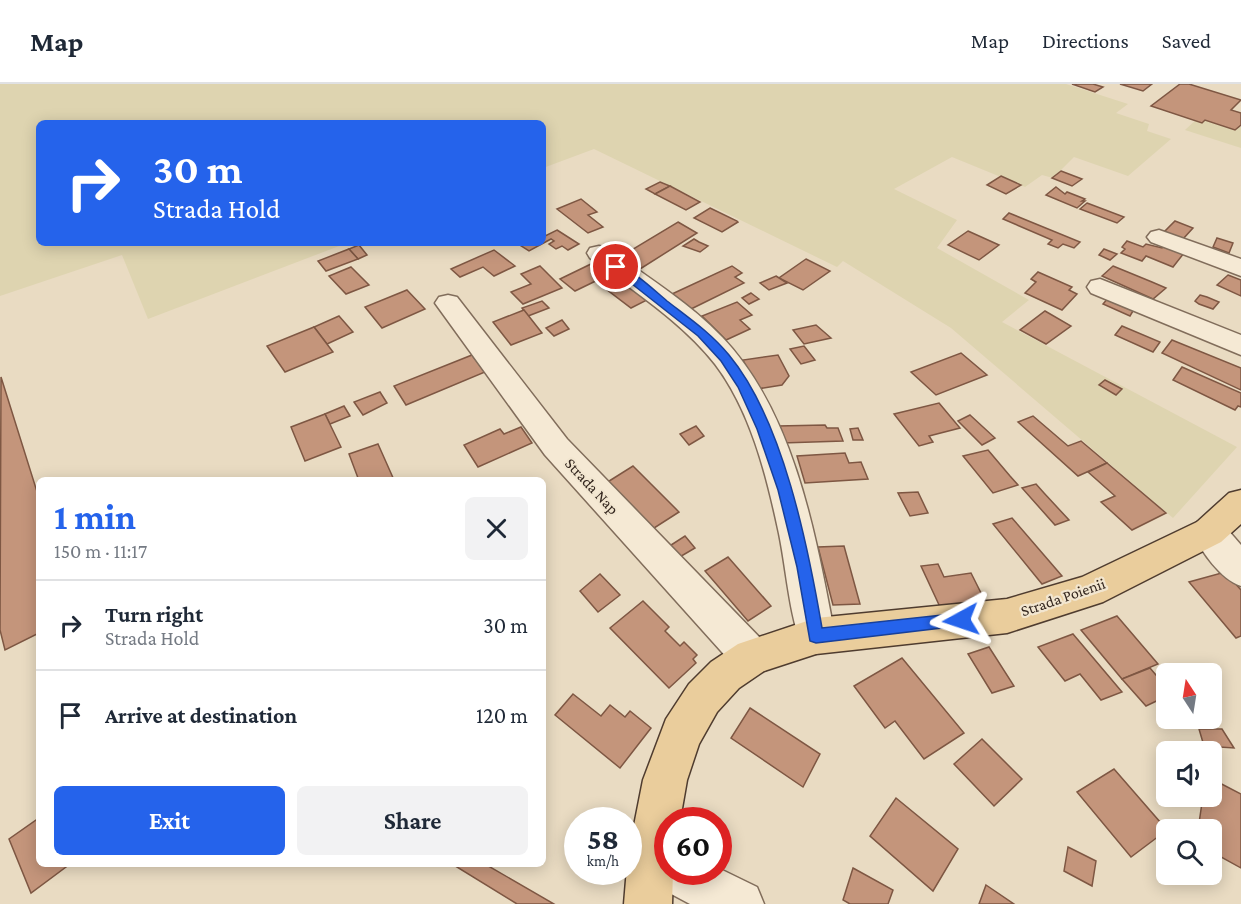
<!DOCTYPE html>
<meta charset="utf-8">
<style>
body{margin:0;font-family:"Crimson Pro",serif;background:#f2f2f3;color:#1f2937;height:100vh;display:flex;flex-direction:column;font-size:22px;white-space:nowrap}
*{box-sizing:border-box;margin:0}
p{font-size:20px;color:#747a83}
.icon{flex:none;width:33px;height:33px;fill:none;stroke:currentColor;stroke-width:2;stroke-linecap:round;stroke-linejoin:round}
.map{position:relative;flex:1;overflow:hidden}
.sheet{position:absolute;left:36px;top:393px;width:510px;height:390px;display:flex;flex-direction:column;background:#fff;border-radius:9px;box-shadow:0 3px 15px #0003}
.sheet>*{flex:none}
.banner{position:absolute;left:36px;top:36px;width:510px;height:126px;border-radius:9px;box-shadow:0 3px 15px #0003;background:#2563eb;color:#fff;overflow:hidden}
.needle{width:39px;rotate:348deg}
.controls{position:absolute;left:1156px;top:579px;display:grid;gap:12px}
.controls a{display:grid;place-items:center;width:66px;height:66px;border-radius:9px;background:#fff;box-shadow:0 3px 15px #0003;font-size:30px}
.speed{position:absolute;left:564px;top:723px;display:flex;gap:12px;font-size:30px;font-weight:700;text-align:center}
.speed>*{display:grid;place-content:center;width:78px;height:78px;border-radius:50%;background:#fff;box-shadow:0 3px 15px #0003;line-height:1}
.speed small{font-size:15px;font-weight:400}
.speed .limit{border:9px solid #d22;background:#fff;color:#111}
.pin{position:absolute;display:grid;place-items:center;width:51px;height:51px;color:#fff;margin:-26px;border:3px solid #fff;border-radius:50%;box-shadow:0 2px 6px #0007}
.me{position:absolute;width:66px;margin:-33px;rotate:265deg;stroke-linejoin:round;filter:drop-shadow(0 0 4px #0008)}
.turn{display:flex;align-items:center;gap:21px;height:126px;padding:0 18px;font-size:27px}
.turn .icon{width:78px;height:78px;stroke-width:2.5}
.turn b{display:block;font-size:42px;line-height:51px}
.round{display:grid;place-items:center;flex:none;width:63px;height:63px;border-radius:9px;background:#f2f2f3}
.overview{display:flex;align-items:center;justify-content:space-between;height:102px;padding:0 18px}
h1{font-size:36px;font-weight:700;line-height:45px;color:#2563eb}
.button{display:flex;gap:12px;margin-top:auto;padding:12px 18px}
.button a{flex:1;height:69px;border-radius:9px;background:#2563eb;color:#fff;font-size:24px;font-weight:700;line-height:69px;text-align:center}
.button a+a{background:#f2f2f3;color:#1f2937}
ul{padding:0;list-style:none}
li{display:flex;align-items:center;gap:18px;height:90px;padding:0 18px;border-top:2px solid #e0e1e3}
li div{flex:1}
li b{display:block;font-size:22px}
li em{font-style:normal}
header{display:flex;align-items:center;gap:36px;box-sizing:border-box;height:84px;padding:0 30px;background:#fff;border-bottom:2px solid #e0e1e3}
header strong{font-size:28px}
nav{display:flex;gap:33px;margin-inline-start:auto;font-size:21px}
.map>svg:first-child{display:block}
</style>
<header>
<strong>Map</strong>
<nav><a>Map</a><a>Directions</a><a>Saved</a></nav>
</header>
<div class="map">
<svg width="1241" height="820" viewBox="0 0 1241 820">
<rect width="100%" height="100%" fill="#e9dbc2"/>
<g fill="#ded4b0">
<path d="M0,0H1066L1128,20L1116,29L1149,40L1147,47L1171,55L1128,92L1074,73L1053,94L1042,91L1025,103L952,73L894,105L957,136L937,164L1029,216L1002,238L1237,363L1173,434L951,244L843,177L837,183L594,65L543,84V39H39V159H347L148,235L122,171L0,212Z"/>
<path d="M1198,34L1216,35L1241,43V64L1185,46Z"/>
</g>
<g fill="#c4957b" stroke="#7e5743" stroke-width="1.5">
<path d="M1072,0H1093L1103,3L1095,8Z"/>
<path d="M1120,0H1152L1143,7Z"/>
<path d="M1180,0H1189L1241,16L1231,26L1241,29V41L1235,46L1205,36L1202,39L1151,22Z"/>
<path d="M1061,87L1082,95L1072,102L1052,94Z"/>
<path d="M1001,92L1021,101L1006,110L987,101Z"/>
<path d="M660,98L670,102L655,110L646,105Z"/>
<path d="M670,102L700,118L686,126L655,110Z"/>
<path d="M1056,103L1065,110L1067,108L1085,115L1082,117H1085L1077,124L1046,111Z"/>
<path d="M581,115L597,128L588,131L603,143L588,149L557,125Z"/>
<path d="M1087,119L1124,133L1117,139L1080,125Z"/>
<path d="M710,124L737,137L738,138L722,148L694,134Z"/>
<path d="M1009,129L1080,158L1074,164L1063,160L1058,164L1048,160L1052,156L1003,135Z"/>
<path d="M1175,137L1193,144L1182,156L1163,149Z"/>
<path d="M678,138L697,149L640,185L620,173Z"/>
<path d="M557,146L579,160L568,166L562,162L556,165L549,160L554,157L551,155L529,167L518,160L543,159V153Z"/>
<path d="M968,147L999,161L979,176L948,161Z"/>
<path d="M1217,154L1233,159L1229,169L1213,163Z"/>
<path d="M694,155L699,158L708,162L700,168L683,162Z"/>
<path d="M1127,157L1143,163L1146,160L1162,164L1164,161L1184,169L1173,183L1146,172L1142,177L1121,169L1125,165L1122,163Z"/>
<path d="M359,161L367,171L358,175L349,165Z"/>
<path d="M349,165L358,175L326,187L318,177Z"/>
<path d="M1104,165L1117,170L1110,176L1099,171Z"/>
<path d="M494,166L515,182L494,192L483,183L460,193L451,185Z"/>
<path d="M806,175L830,187L803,206L779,194Z"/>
<path d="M591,180L606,192L575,207L560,195Z"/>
<path d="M540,182L562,204L523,220L511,208L531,200L521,190Z"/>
<path d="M732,182L742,189L735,193L744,199L691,225L672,210Z"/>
<path d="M1113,182L1152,198L1166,204L1153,215L1102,192Z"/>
<path d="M351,183L369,201L346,210L329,192Z"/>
<path d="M1038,188L1072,203L1069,206L1077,210L1062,226L1025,209L1036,198L1031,195Z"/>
<path d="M1228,191L1241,196V212L1217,201Z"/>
<path d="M776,192L787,199L769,206L760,199Z"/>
<path d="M621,197L647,216L631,224L606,205Z"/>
<path d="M407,206L425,225L382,244L365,223Z"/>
<path d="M751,209L759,215L749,220L742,214Z"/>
<path d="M1200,211L1207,213L1219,218L1213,225L1199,220L1195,217Z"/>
<path d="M1109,213L1136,222L1130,232L1103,220Z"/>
<path d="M542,217L549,224L528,232L522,224Z"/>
<path d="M737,218L752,231L740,236L750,245L726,256L702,232Z"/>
<path d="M524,226L542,249L511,261L493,238Z"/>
<path d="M1045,227L1071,242L1046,260L1020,246Z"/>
<path d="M339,232L353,248L327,260L314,243Z"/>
<path d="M562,236L569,245L554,252L546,244Z"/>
<path d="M816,241L831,254L804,260L793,246Z"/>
<path d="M1122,242L1160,258L1153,268L1115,251Z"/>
<path d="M314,243L333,268L285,288L267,262Z"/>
<path d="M1172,256L1241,284V306L1162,269Z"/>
<path d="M804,262L815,276L801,280L790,265Z"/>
<path d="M961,269L987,291L936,311L911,288Z"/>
<path d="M472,271L485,288L406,321L394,302Z"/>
<path d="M778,271L789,292L782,301L757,305L743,276Z"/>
<path d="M1182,283L1241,309V323L1238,322L1235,326L1173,296Z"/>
<path d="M1,293L39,414V549L5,566L0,546Z"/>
<path d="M1105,296L1122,305L1116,311L1099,301Z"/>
<path d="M380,308L387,319L363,331L354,318Z"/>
<path d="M939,319L960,344L929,352L933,358L919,362L894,330Z"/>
<path d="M344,322L350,332L330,340L325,330Z"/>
<path d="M325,330L341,363L305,377L291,343Z"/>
<path d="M970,331L995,354L982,361L958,337Z"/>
<path d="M1033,332L1068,362L1081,357L1107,379L1078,392L1018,338Z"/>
<path d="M825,341L827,344H838L843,357L782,359L778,342Z"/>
<path d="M696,342L704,352L689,361L680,350Z"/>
<path d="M521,343L532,359L478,383L464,361L500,345L504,350Z"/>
<path d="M858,344L863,356H853L850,345Z"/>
<path d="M378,360L394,396H353L358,394L349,370Z"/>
<path d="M988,366L1010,392L1018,401L993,409L963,372Z"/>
<path d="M845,369L849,379L861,378L868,395L805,399L797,372Z"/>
<path d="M1107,379L1166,429L1132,446L1101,418L1115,412L1088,388Z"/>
<path d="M633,382L679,428L651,446L606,399Z"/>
<path d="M1036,400L1044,409L1069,436L1055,441L1022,404Z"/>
<path d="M918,408L928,429L910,432L898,409Z"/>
<path d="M1012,434L1062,492L1042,500L993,440Z"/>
<path d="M685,452L695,464L678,474L668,463Z"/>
<path d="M844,462L860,520L833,521L818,463Z"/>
<path d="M728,473L771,522L748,537L705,487Z"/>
<path d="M938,480L944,493L971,489L985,517L940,523L921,482Z"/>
<path d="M1225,488L1241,506V552L1236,554L1189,498Z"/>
<path d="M600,490L620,511L598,528L580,507Z"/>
<path d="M643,517L669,543L665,547L680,562L684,558L697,571L693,575L696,579L669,604L610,544Z"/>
<path d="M1117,532L1158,580L1122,595L1081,546Z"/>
<path d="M1073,550L1122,608L1101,616L1080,590L1065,597L1038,563Z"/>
<path d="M989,563L1014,602L992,609L968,570Z"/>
<path d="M902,574L964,649L924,675L895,637L885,644L854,602Z"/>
<path d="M1150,584L1167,604V612L1146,622L1122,595Z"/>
<path d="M573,610L601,632L610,621L625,633L630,627L651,644L620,684L555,631Z"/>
<path d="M750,624L820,670L803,703L731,654Z"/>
<path d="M1199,645H1222L1234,664L1204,662Z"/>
<path d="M982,655L1022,695L994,722L954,680Z"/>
<path d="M1114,685L1167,746L1131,773L1077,708Z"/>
<path d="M1212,695L1241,710V784L1212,768V746H1198L1203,712H1212Z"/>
<path d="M896,714L958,765L933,807L870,752Z"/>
<path d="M39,734V780H70L31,809L9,755Z"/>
<path d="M1068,763L1096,777L1092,802L1064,787Z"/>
<path d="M452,780H485L554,820H517Z"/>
<path d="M853,784L893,806L888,820H850L843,816Z"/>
<path d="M986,801L1014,820H979Z"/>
</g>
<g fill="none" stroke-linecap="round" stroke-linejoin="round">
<defs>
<g id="minor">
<path d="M1159,146L1241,175V192L1151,158L1147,153L1151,148Z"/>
<path d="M599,162L608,164C646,193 689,218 722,253C795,329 816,453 835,552L829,564L816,570L803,564C789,533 786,480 778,445C766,389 750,326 715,280C681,237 633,207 590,174L587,169L590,164Z"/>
<path d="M1100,195L1241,251V271L1091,209L1087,203L1091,197Z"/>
<path d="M448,211L457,213L567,355L766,560L771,573L766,586L752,591L738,586L545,371L435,219L439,213Z"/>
<path d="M1209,434L1221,438L1241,461V502C1220,495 1202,468 1192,448L1197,438Z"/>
<path d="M668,768V788H718V784L757,803L764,820H690L660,804L653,788L660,772Z"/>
</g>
<path id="major" d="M1241,406V440L1221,458L1103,518L1007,549L816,570L764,587L739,604L717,628L699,660L687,696L680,736H668V788H673L672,820H624L628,772L643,696L666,635L689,600L711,578L738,560L816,534L1007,515L1082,493L1197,438L1229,409Z"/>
</defs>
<use href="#minor" stroke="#816d5b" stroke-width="3"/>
<use href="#major" stroke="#4f3c2f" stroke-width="3"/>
<use href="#minor" fill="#f5e9d4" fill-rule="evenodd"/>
<use href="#major" fill="#eacd9c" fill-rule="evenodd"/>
</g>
<path fill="#2563eb" stroke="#184099" stroke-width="1.5" d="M616,179C632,185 654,206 667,217C689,234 711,249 729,271C783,336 808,462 822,544L961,529L967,531L969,536L967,541L816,559L810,557L797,483L778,406L757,345L738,303L721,277L698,252L613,185L611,183Z"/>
<g text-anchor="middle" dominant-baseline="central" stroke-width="4.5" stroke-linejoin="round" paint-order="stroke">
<g font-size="16" fill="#33261e" stroke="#f2e6d0">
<text transform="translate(592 402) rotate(47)">Strada Nap</text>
<text transform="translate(1063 513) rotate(-19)">Strada Poienii</text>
</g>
</g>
</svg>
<div class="controls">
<a><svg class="needle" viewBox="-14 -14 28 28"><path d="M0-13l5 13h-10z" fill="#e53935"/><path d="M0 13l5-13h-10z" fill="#747a83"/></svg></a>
<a><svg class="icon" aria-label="sound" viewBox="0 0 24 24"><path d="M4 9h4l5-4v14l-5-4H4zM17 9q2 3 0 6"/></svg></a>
<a><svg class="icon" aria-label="search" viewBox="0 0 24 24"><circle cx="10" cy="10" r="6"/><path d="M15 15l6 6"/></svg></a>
</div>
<div class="speed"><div>58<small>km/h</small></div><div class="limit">60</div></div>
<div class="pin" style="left:616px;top:183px;background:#d93025"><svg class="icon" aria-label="arrive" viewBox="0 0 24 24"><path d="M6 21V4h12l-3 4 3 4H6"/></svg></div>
<svg class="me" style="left:961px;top:536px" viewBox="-20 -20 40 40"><path d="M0-17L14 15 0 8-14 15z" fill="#2563eb" stroke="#fff" stroke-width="4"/></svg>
<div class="banner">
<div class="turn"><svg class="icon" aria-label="right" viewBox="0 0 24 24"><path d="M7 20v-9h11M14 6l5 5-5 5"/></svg><div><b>30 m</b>Strada Hold</div></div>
</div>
<section class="sheet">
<div class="overview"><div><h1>1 min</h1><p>150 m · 11:17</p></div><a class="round"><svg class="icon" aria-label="close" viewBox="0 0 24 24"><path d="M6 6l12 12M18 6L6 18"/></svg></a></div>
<ul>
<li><svg class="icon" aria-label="right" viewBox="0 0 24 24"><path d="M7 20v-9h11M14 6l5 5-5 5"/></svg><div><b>Turn right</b><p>Strada Hold</p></div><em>30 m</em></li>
<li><svg class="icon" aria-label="arrive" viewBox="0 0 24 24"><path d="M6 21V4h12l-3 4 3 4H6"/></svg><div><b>Arrive at destination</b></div><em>120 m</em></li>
</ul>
<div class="button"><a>Exit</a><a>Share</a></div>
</section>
</div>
